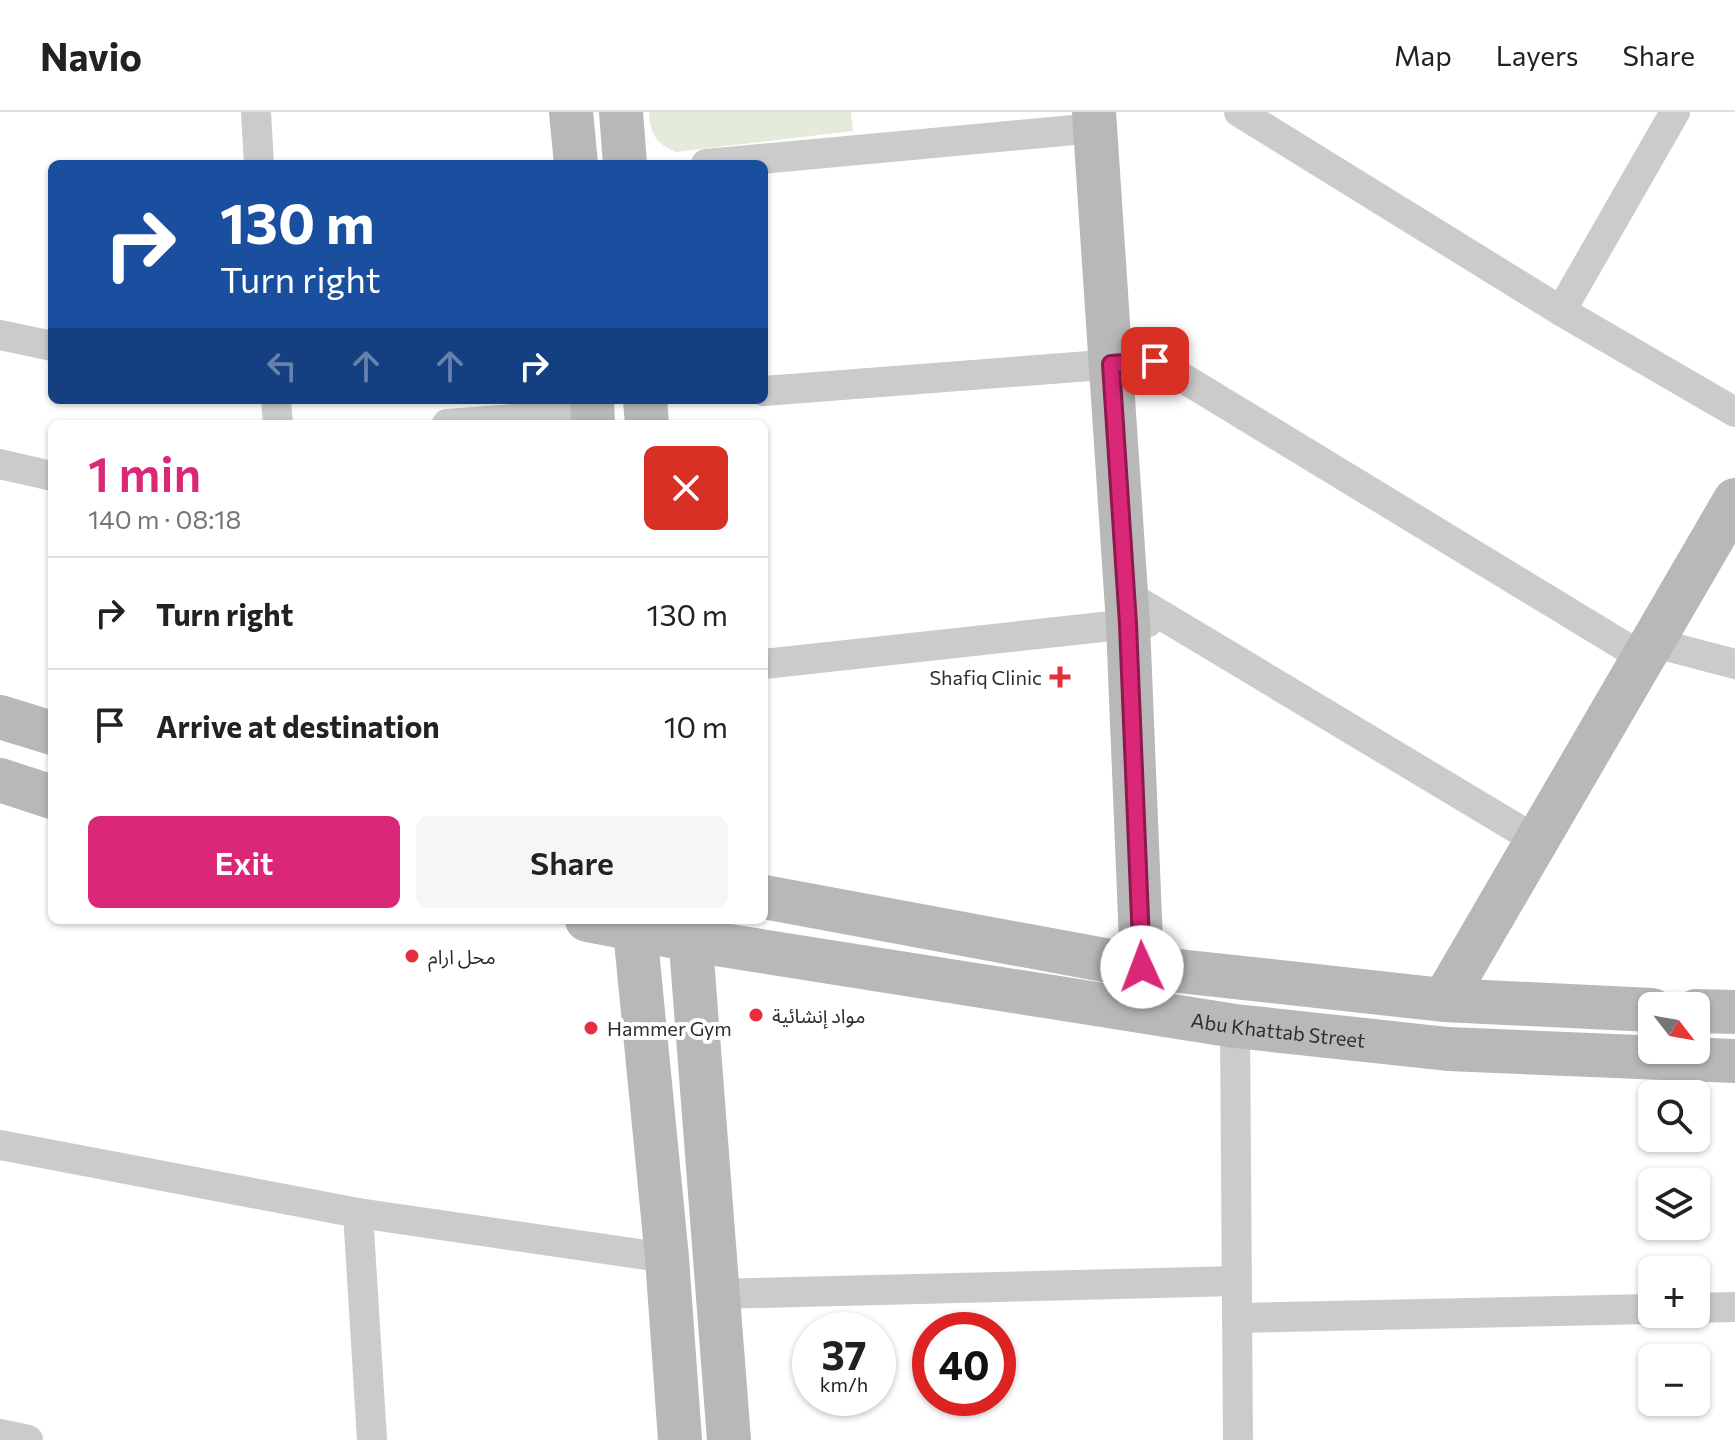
<!DOCTYPE html>
<meta charset="utf-8">
<style>
body{margin:0;font-family:Commissioner,"Noto Sans Arabic",sans-serif;background:#f6f6f6;color:#222;height:100vh;display:flex;flex-direction:column;font-size:30px;white-space:nowrap}
*{box-sizing:border-box;margin:0}
p{font-size:26px;color:#767676}
.icon{flex:none;width:44px;height:44px;fill:none;stroke:currentColor;stroke-width:2;stroke-linecap:round;stroke-linejoin:round}
.map{position:relative;flex:1;overflow:hidden}
.details{position:absolute;left:48px;top:308px;width:720px;height:504px;display:flex;flex-direction:column;background:#fff;border-radius:12px;box-shadow:0 2px 6px #0004}
.details>*{flex:none}
.top-card{position:absolute;left:48px;top:48px;width:720px;height:244px;border-radius:12px;box-shadow:0 2px 6px #0004;background:#1a4fa0;color:#fff;overflow:hidden}
.needle{width:52px;rotate:121deg}
.fabs{position:absolute;left:1638px;top:880px;display:grid;gap:16px}
.fabs a{display:grid;place-items:center;width:72px;height:72px;border-radius:12px;background:#fff;box-shadow:0 2px 6px #0004;font-size:40px}
.speed{position:absolute;left:792px;top:1200px;display:flex;gap:16px;font-size:40px;font-weight:700;text-align:center}
.speed>*{display:grid;place-content:center;width:104px;height:104px;border-radius:50%;background:#fff;box-shadow:0 2px 6px #0004;line-height:1}
.speed small{font-size:20px;font-weight:400}
.speed .limit{border:12px solid #d22;background:#fff;color:#111}
.pin{position:absolute;display:grid;place-items:center;width:68px;height:68px;color:#fff;margin:-34px;border-radius:16px;box-shadow:0 4px 12px #0006}
.me{position:absolute;width:88px;margin:-44px;rotate:358deg;stroke-linejoin:round;filter:drop-shadow(0 0 6px #0008)}
.turn{display:flex;align-items:center;gap:28px;height:168px;padding:0 40px;font-size:36px}
.turn .icon{width:104px;height:104px;stroke-width:2.5}
.turn b{display:block;font-size:56px;line-height:68px}
.lanes{display:flex;align-items:center;height:76px;padding:0 40px;background:#0003;justify-content:center;gap:40px;direction:ltr}
.lanes .off{opacity:.35}
.round{display:grid;place-items:center;flex:none;width:84px;height:84px;border-radius:12px;background:#f6f6f6}
.head{display:flex;align-items:center;justify-content:space-between;height:136px;padding:0 40px}
h1{font-size:48px;font-weight:600;line-height:60px;color:#db2777}
.button{display:flex;gap:16px;margin-top:auto;padding:16px 40px}
.button a{flex:1;height:92px;border-radius:12px;background:#db2777;color:#fff;font-size:32px;font-weight:600;line-height:92px;text-align:center}
.button a+a{background:#f6f6f6;color:#222}
ul{padding:0;list-style:none}
li{display:flex;align-items:center;gap:24px;height:112px;padding:0 40px;border-top:2px solid #e0e0e0}
li div{flex:1}
li b{display:block;font-size:30px}
li em{font-style:normal}
header{display:flex;align-items:center;gap:48px;box-sizing:border-box;height:112px;padding:0 40px;background:#fff;border-bottom:2px solid #e0e0e0}
header strong{font-size:38px}
nav{display:flex;gap:44px;margin-inline-start:auto;font-size:28px}
.map>svg:first-child{display:block}
</style>
<header>
<strong>Navio</strong>
<nav><a>Map</a><a>Layers</a><a>Share</a></nav>
</header>
<div class="map">
<svg width="1735" height="1328" viewBox="0 0 1735 1328">
<rect width="100%" height="100%" fill="#fff"/>
<path fill="#e4ebdb" d="M649,0H851L853,19L676,40C656,32 650,22 649,0Z"/>
<g fill="none" stroke-linecap="round" stroke-linejoin="round">
<g stroke="#cbcbcb" stroke-width="30">
<path d="M256,0L259,52"/>
<path d="M1239,0L1561,199L1735,300"/>
<path d="M706,52L1095,16"/>
<path d="M1561,199L1675,0"/>
<path d="M0,223L52,234"/>
<path d="M764,279L1155,249L1642,545"/>
<path d="M276,288L278,312"/>
<path d="M447,312L592,301"/>
<path d="M0,352L52,364"/>
<path d="M1126,482L1536,728"/>
<path d="M1651,530L1735,552"/>
<path d="M764,552L1148,510"/>
<path d="M1235,914L1238,1328"/>
<path d="M0,1033L358,1101L667,1146"/>
<path d="M358,1101L372,1328"/>
<path d="M717,1182L1237,1169"/>
<path d="M1696,1196L1735,1195"/>
<path d="M1237,1206L1652,1197"/>
<path d="M0,1322L28,1328"/>
</g>
<g stroke="#b8b8b8" stroke-width="44">
<path d="M571,0L576,52"/>
<path d="M621,0L625,52"/>
<path d="M1094,0L1128,512L1142,855"/>
<path d="M592,288L593,312"/>
<path d="M645,288L647,312"/>
<path d="M0,605L52,621"/>
<path d="M0,668L52,685"/>
<path d="M764,785L1142,855L1444,888L1652,898"/>
<path id="s1" d="M587,808L691,828L1235,914L1448,937L1735,949"/>
<path d="M634,808L667,1146L680,1328"/>
<path d="M689,808L729,1328"/>
<path d="M1444,888L1735,388"/>
<path d="M1696,899L1735,900"/>
</g>
</g>
<g fill="none" stroke-linecap="round" stroke-linejoin="round">
<defs>
<path id="route" d="M1142,855L1128,512L1111,252L1155,249"/>
</defs>
<use href="#route" stroke="#8e194d" stroke-width="20"/>
<use href="#route" stroke="#db2777" stroke-width="14"/>
</g>
<g fill="#e72e3c" stroke="#fff" stroke-width="3">
<path d="M1056 553h8v8h8v8h-8v8h-8v-8h-8v-8h8z"/>
<circle cx="412" cy="844" r="8"/>
<circle cx="756" cy="903" r="8"/>
<circle cx="591" cy="916" r="8"/>
</g>
<g text-anchor="middle" dominant-baseline="central" stroke-width="8" stroke-linejoin="round" paint-order="stroke">
<g font-size="20" fill="#2e2e2e" stroke="#fff" text-anchor="start">
<text x="1042" y="565" text-anchor="end">Shafiq Clinic</text>
<text x="428" y="844">محل ارام</text>
<text x="772" y="903">مواد إنشائية</text>
<text x="607" y="916">Hammer Gym</text>
</g>
<g font-size="20" fill="#2e2e2e" stroke="#fff">
<text stroke="none"><textPath href="#s1" startOffset="700">Abu Khattab Street</textPath></text>
</g>
</g>
</svg>
<div class="fabs">
<a><svg class="needle" viewBox="-14 -14 28 28"><path d="M0-13l5 13h-10z" fill="#e53935"/><path d="M0 13l5-13h-10z" fill="#767676"/></svg></a>
<a><svg class="icon" aria-label="search" viewBox="0 0 24 24"><circle cx="10" cy="10" r="6"/><path d="M15 15l6 6"/></svg></a>
<a><svg class="icon" aria-label="layers" viewBox="0 0 24 24"><path d="M12 4l9 5-9 5-9-5zM3 14l9 5 9-5"/></svg></a>
<a>+</a>
<a>−</a>
</div>
<div class="speed"><div>37<small>km/h</small></div><div class="limit">40</div></div>
<div class="pin" style="left:1155px;top:249px;background:#d93025"><svg class="icon" aria-label="arrive" viewBox="0 0 24 24"><path d="M6 21V4h12l-3 4 3 4H6"/></svg></div>
<svg class="me" style="left:1142px;top:855px" viewBox="-20 -20 40 40"><circle r="19" fill="#fff"/><path d="M0-13L10 11 0 6-10 11z" fill="#db2777"/></svg>
<div class="top-card">
<div class="turn"><svg class="icon" aria-label="right" viewBox="0 0 24 24"><path d="M7 20v-9h11M14 6l5 5-5 5"/></svg><div><b>130 m</b>Turn right</div></div>
<div class="lanes"><svg class="icon off" aria-label="left" viewBox="0 0 24 24"><path d="M17 20v-9H6M10 6l-5 5 5 5"/></svg><svg class="icon off" aria-label="ahead" viewBox="0 0 24 24"><path d="M12 20V5M6 11l6-6 6 6"/></svg><svg class="icon off" aria-label="ahead" viewBox="0 0 24 24"><path d="M12 20V5M6 11l6-6 6 6"/></svg><svg class="icon" aria-label="right" viewBox="0 0 24 24"><path d="M7 20v-9h11M14 6l5 5-5 5"/></svg></div>
</div>
<section class="details">
<div class="head"><div><h1>1 min</h1><p>140 m · 08:18</p></div><a class="round" style="background:#d93025;color:#fff"><svg class="icon" aria-label="close" viewBox="0 0 24 24"><path d="M6 6l12 12M18 6L6 18"/></svg></a></div>
<ul>
<li><svg class="icon" aria-label="right" viewBox="0 0 24 24"><path d="M7 20v-9h11M14 6l5 5-5 5"/></svg><div><b>Turn right</b></div><em>130 m</em></li>
<li><svg class="icon" aria-label="arrive" viewBox="0 0 24 24"><path d="M6 21V4h12l-3 4 3 4H6"/></svg><div><b>Arrive at destination</b></div><em>10 m</em></li>
</ul>
<div class="button"><a>Exit</a><a>Share</a></div>
</section>
</div>
